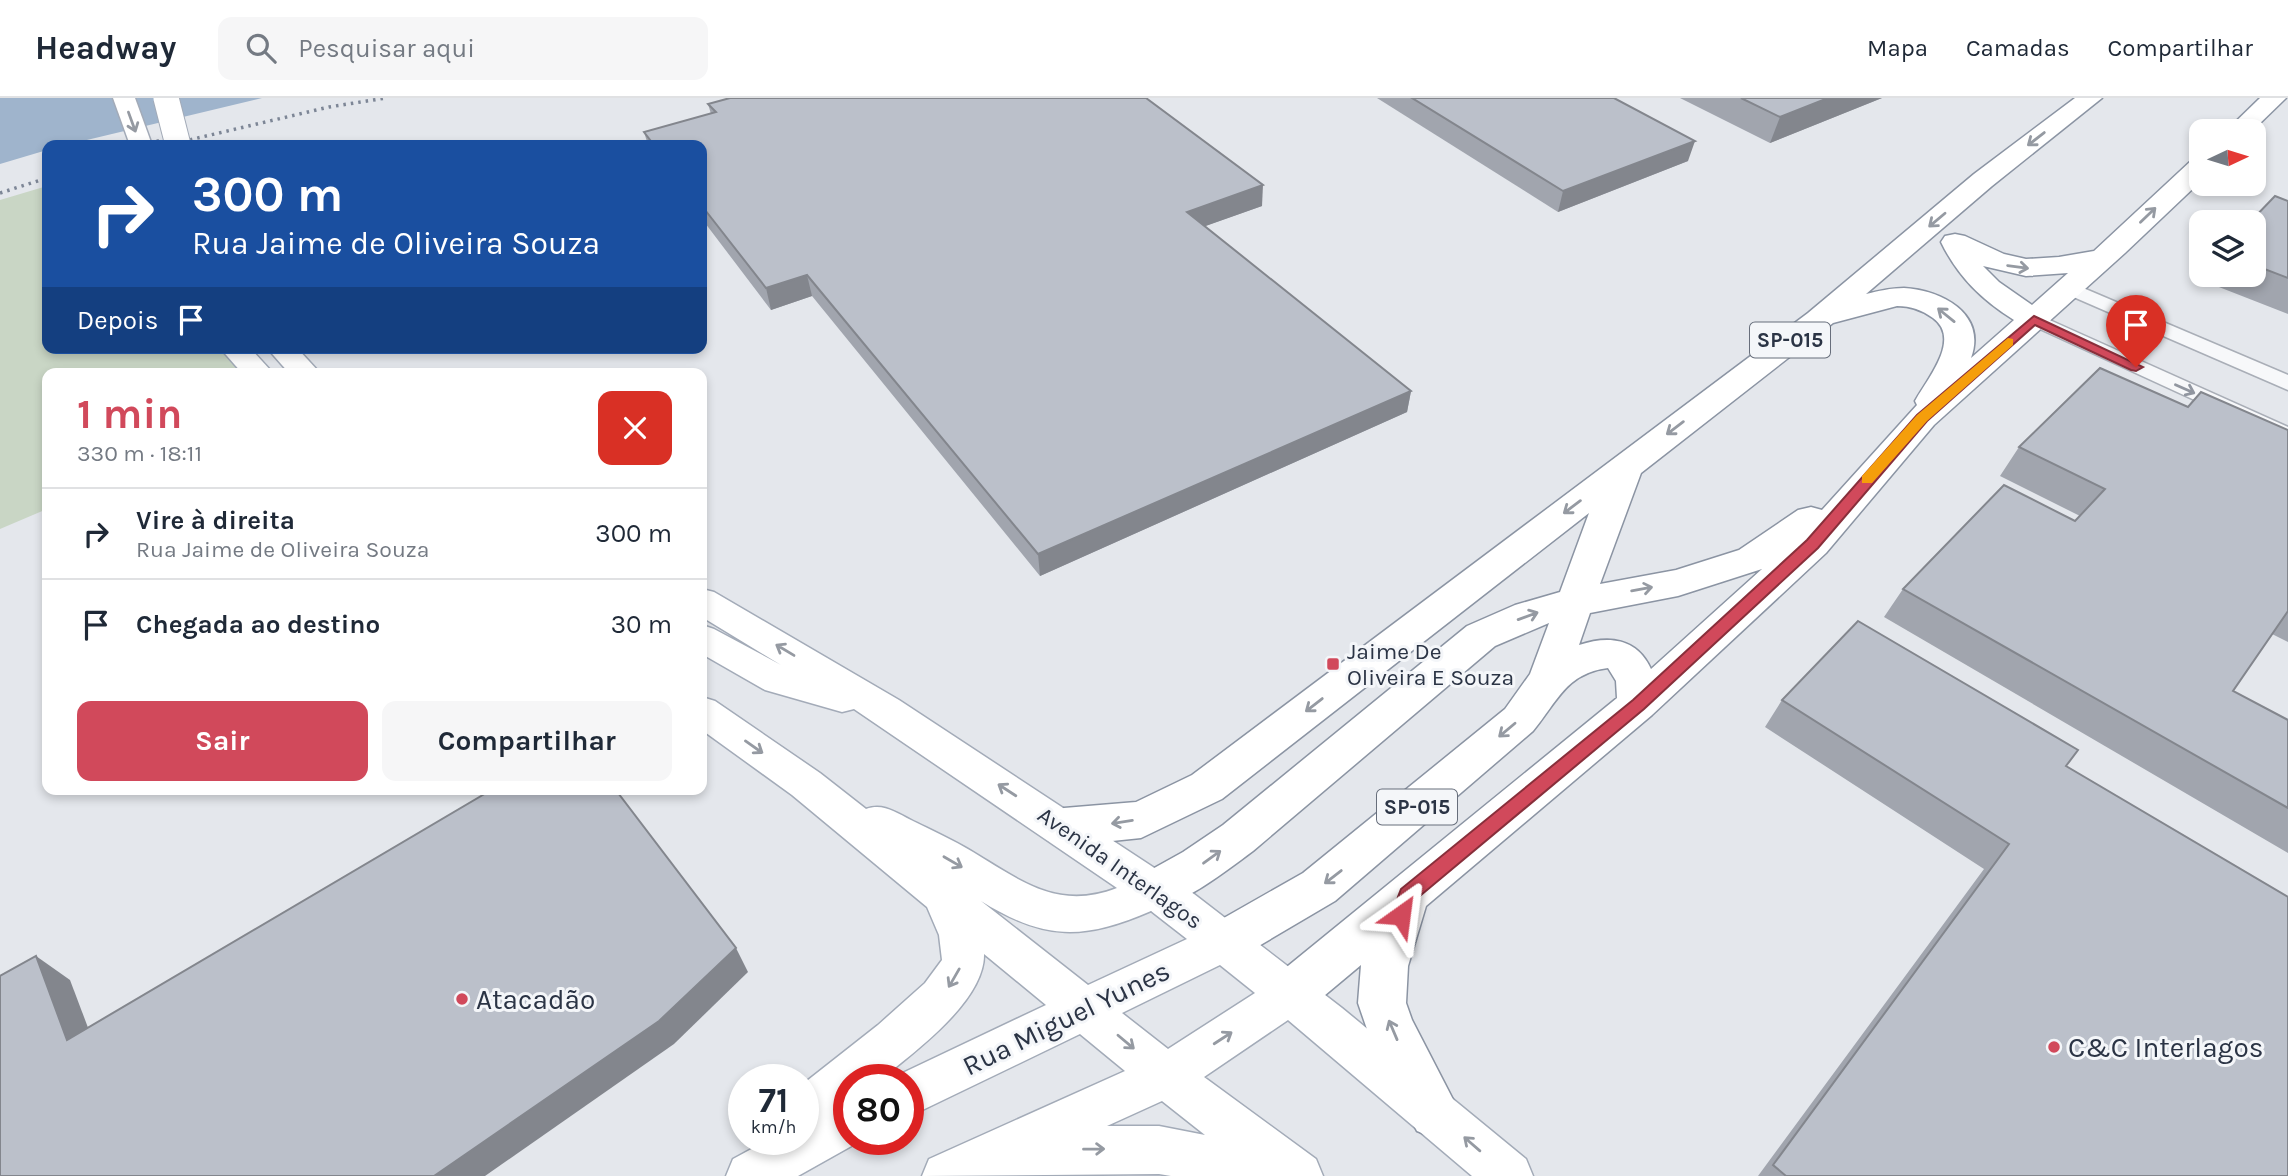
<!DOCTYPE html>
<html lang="pt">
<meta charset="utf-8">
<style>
body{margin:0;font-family:Karla,sans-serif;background:#f6f6f7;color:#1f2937;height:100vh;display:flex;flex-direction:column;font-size:26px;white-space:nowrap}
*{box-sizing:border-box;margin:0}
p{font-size:23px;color:#747a83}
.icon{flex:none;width:38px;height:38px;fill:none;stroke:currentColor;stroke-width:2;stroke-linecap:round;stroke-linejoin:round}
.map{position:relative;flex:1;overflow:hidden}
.details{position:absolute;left:42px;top:270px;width:665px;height:427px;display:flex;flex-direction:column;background:#fff;border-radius:14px;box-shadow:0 4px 10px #0003}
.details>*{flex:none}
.guide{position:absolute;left:42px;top:42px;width:665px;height:214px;border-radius:14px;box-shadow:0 4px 10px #0003;background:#1a4fa0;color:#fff;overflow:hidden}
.needle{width:46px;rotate:86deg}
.controls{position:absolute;left:2189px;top:21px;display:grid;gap:14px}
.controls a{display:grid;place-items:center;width:77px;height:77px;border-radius:14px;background:#fff;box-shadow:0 4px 10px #0003;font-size:35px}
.speed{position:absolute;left:728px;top:966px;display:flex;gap:14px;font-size:35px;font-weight:700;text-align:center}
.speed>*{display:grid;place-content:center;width:91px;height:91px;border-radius:50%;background:#fff;box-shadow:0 4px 10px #0003;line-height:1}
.speed small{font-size:18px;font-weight:400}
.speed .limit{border:10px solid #d22;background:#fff;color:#111}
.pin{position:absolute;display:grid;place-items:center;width:60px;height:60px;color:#fff;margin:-72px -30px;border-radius:50% 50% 50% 0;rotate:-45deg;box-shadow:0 0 7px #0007}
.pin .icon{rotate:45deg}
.me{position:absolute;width:77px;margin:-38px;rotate:31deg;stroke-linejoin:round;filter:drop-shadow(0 0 5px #0008)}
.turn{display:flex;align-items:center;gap:24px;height:147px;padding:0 35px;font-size:32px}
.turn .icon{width:91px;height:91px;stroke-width:2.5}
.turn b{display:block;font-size:49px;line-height:60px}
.then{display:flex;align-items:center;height:66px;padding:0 35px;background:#0003;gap:14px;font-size:26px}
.round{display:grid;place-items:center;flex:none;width:74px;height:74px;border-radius:14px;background:#f6f6f7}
.overview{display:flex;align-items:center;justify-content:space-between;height:119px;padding:0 35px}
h1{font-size:42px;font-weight:700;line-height:52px;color:#d1495b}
.cta{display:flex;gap:14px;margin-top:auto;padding:14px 35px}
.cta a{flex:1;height:80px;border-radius:14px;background:#d1495b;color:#fff;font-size:28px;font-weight:700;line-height:80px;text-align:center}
.cta a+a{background:#f6f6f7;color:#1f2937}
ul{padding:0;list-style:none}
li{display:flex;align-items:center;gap:21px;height:91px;padding:0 35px;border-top:2px solid #e0e1e3}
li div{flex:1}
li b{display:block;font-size:26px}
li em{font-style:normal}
header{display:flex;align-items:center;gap:42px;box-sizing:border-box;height:98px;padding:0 35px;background:#fff;border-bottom:2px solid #e0e1e3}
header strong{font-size:33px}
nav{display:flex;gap:38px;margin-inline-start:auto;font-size:24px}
.search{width:490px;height:63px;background:#f6f6f7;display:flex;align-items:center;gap:18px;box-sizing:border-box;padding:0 24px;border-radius:14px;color:#747a83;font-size:26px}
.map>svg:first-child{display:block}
</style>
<header>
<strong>Headway</strong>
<div class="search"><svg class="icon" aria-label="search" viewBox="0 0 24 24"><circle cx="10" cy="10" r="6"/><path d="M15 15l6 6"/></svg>Pesquisar aqui</div>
<nav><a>Mapa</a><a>Camadas</a><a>Compartilhar</a></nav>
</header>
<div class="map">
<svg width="2288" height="1078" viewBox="0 0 2288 1078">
<rect width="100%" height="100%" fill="#e4e7ec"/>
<path fill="#c9d6c5" d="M47,88V250H226L249,275H47V411L0,431V102Z"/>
<path fill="#9fb4cc" d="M0,0H262L66,47H47V52L0,66Z"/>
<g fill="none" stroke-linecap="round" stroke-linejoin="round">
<defs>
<g id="minor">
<path d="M2069,184L2288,277V292L2062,194L2059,190L2062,186Z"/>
<path d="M2034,215L2288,329V345L2027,225L2024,221L2027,217Z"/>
</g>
<g id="major">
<path d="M113,0H135L152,47H130Z"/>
<path d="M220,250H250L273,275H242Z"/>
<path d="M267,250H297L320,275H289Z"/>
<path d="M702,491L714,494L899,602L1194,796L1342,910L1526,1061L1533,1078H1472L1288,922L1204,979L1316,1061L1323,1078H1171L1159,1076L922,1078L929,1061L1125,973L1080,936L908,1019V982L892,980L1046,907L984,856C985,903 913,955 880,982H849V1041H864L798,1078H726L733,1061L770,1041H803V986L878,927L925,885L942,862L939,837L927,809L792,697L702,632V599L715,603L820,675L866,711C883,705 895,714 911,722C931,732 953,742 973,754C1021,783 1058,813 1117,790L854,611L842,614L765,592L702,556V527L714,531L781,567L702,519ZM981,803C1045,843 1084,842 1151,813L1187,841L1088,887ZM1220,867L1255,895L1168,951L1122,915ZM1162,1003L1205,1037L1159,1028H1107Z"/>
</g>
<g id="highway">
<path d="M2075,0H2102L1992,88L1866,196C1878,193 1891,190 1904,190C1942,192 1987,216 1971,260L2014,222C1982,202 1958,179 1941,144L1945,138L1955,136L1965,138L2004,156L2026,161L2059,159L2094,153L2193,61L2202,59V82L2125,155L1934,327L1826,455L1652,617L1426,808L1408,868L1406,905L1412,922L1460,1015L1453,1033L1435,1040L1417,1033L1369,937L1358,905L1361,867L1306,913L1289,919L1272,913L1265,897L1272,881L1617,600L1616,583L1608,570C1566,575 1557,604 1533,633L1335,803L1240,859L1224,865L1208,859L1201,844L1208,829L1303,775L1505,611L1530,576L1549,525L1495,548L1253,753C1222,776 1191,800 1154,813L1138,807L1131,793L1138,779L1183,754L1223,727L1467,528L1515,507L1560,494L1589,415L1222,701L1141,740L1064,748L1049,742L1042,729L1049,716L1064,710L1136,704L1192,677L1808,215L1974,76ZM1983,168L2026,178L2068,175L2032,207L1999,184ZM1897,208C1911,208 1922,212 1933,220C1962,241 1927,281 1915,303L1917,307L1822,412L1811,409L1798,412L1739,452L1676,472L1600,486L1641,375L1833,225ZM1762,471L1651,571C1637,540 1609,537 1579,547L1590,515L1678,498Z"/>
<path d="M2260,0H2286L2252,33H2226Z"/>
</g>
</defs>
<use href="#minor" stroke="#a9aeb7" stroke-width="3"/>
<use href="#major" stroke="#a3abb8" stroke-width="3"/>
<use href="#highway" stroke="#8b94a3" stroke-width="3"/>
<use href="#minor" fill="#f7f8fa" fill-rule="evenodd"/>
<use href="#major" fill="#fff" fill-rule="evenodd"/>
<use href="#highway" fill="#fff" fill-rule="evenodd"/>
<g stroke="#7d8696" stroke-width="3.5" stroke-dasharray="2.5 5" stroke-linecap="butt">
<path d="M142,47L178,38"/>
<path d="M168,47L329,9L386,0"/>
<path d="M0,95L47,80"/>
</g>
<defs>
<path id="major-bridge" d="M166,0L178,47"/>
</defs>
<use href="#major-bridge" stroke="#a3abb8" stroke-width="27" stroke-linecap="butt"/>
<use href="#major-bridge" stroke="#fff" stroke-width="25"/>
</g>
<g fill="#a1a5ae">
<path d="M1377,0H1614L1688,63L1558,114Z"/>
<path d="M1680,0H1882L1770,45Z"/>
<path d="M708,6L1262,108L1205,128L1411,293L1407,314L1040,478L812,198L771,212L702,121V47H648L644,34L711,16Z"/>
<path d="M2288,103V216L2201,182L2205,177H2254V124Z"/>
<path d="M2188,309L2288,332V544L2272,536L2233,593L2288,622V755L1884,519L1903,491L2075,423L2080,418L2000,378L2019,349Z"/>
<path d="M1782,602L2066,668L2288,1078H1758L1984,771L1765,629Z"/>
</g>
<g fill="#83868d">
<path d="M1828,0H1882L1770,45L1780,19Z"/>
<path d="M1695,43L1688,63L1558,114L1563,93Z"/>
<path d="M1263,87L1262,108L1186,135L1187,114Z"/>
<path d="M807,177L812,198L771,212L766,190Z"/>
<path d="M1411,293L1407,314L1040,478L1038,456Z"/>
<path d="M736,850L748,874L674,946L485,1078H434Z"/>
<path d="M36,858L70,882L101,964L67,942Z"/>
</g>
<g fill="#bbc0ca" stroke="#83868d" stroke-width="2">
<path d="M730,0H1146L1263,87L1187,114L1411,293L1038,456L807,177L766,190L702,108V47H654L644,34L716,14L708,6Z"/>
<path d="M1412,0H1614L1695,43L1563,93Z"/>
<path d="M1741,0H1828L1780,19Z"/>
<path d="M2275,98L2288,103V180L2254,167V124H2250Z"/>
<path d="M2100,270L2188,309L2201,294L2288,332V513L2233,593L2288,622V710L1903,491L2004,387L2075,423L2105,391L2019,349Z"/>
<path d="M1858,523L2078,652L2066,668L2288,799V1078H1786L1773,1067L2009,746L1782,602Z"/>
<path d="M493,691H615L736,850L659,923L434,1078H0V878L36,858L67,942Z"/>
</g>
<defs><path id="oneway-shaft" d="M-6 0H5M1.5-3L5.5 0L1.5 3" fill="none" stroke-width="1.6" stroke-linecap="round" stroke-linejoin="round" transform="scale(1.75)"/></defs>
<g stroke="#959aa2">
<use href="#oneway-shaft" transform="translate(132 24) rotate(70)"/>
<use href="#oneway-shaft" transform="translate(2036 41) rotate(142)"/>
<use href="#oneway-shaft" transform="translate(2148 117) rotate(-44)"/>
<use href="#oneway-shaft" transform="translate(1937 122) rotate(140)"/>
<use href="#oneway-shaft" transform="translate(2018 169) rotate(8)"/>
<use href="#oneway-shaft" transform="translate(1946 217) rotate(-141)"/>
<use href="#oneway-shaft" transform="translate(1675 330) rotate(143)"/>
<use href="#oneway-shaft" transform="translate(1572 409) rotate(143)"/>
<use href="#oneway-shaft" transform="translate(1642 491) rotate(-10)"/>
<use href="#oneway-shaft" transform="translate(1528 518) rotate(-20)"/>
<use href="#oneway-shaft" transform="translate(785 552) rotate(-149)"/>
<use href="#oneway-shaft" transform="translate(1314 607) rotate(142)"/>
<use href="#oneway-shaft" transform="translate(1507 632) rotate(140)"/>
<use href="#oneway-shaft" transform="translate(754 649) rotate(35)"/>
<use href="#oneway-shaft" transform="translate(1007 692) rotate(-147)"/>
<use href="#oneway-shaft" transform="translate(1122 724) rotate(171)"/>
<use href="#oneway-shaft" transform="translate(1212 759) rotate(-36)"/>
<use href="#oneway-shaft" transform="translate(953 764) rotate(30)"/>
<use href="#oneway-shaft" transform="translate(1333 779) rotate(142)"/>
<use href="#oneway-shaft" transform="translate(954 880) rotate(120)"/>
<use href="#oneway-shaft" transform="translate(1393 932) rotate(-113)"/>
<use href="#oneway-shaft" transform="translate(1223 940) rotate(-33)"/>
<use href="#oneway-shaft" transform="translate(1126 944) rotate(40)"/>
<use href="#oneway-shaft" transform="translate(1472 1046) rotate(-139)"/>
<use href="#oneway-shaft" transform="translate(1094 1051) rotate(-1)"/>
</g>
<use stroke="#9196a0" href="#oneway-shaft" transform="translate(2185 291) rotate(24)"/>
<path fill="#d1495b" stroke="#882f3b" stroke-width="2" d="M2034,218L2143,269L2136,273L2131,272L2035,227L1927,323L1818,450L1644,611L1415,802L1407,823L1401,825L1394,823L1391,817L1401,791L1633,602L1807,442L1917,317Z"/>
<path fill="#f59e0b" d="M2008,240L2013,241V247L1927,323L1872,385H1862V378L1917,317Z"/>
<g fill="#d1495b" stroke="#f4f6f9" stroke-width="2.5">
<rect x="1326" y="559" width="14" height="14" rx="3.5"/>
<circle cx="462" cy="901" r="7"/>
<circle cx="2054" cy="949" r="7"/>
</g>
<g text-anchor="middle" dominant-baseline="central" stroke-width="6" stroke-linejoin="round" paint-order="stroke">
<g fill="#f4f6f9" stroke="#676e7b" stroke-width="2">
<rect x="1750" y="224.5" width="80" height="35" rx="5"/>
<rect x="1377" y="691.5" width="80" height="35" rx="5"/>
</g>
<g font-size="21" font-weight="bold" fill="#2b3445">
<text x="1790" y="242">SP-015</text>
<text x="1417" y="709">SP-015</text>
</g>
<g font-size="23" fill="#2b3445" stroke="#f4f6f9" text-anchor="start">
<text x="1347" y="553">Jaime De<tspan x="1347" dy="26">Oliveira E Souza</tspan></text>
</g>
<g font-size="23" fill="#2b3445" stroke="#f4f6f9">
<text transform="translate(1120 770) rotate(35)">Avenida Interlagos</text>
</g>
<g font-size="28" fill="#2b3445" stroke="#f4f6f9" text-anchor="start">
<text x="476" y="901">Atacadão</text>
<text x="2068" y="949">C&amp;C Interlagos</text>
</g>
<g font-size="28" fill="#2b3445" stroke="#f4f6f9">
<text transform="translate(1066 920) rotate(-26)">Rua Miguel Yunes</text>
</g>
</g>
</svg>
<div class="controls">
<a><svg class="needle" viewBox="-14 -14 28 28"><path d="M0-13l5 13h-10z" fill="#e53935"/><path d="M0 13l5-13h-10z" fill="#747a83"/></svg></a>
<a><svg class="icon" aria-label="layers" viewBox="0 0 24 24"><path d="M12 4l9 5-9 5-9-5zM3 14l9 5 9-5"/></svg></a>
</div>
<div class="speed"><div>71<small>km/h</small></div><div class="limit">80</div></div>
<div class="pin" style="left:2136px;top:269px;background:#d93025"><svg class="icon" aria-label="arrive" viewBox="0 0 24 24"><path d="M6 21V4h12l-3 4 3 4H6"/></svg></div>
<svg class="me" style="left:1401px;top:817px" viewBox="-20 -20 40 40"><path d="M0-17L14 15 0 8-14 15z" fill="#d1495b" stroke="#fff" stroke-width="4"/></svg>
<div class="guide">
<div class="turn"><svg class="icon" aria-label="right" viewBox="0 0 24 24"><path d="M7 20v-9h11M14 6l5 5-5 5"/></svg><div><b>300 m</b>Rua Jaime de Oliveira Souza</div></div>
<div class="then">Depois<svg class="icon" aria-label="arrive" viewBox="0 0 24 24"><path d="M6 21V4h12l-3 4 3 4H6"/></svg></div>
</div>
<section class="details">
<div class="overview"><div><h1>1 min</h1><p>330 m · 18:11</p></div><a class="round" style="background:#d93025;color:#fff"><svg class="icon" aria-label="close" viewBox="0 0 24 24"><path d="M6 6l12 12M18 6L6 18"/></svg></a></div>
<ul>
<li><svg class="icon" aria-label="right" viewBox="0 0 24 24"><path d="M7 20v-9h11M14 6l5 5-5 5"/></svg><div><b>Vire à direita</b><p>Rua Jaime de Oliveira Souza</p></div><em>300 m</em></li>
<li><svg class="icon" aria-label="arrive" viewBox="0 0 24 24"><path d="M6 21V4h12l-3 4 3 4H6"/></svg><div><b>Chegada ao destino</b></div><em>30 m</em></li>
</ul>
<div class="cta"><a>Sair</a><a>Compartilhar</a></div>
</section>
</div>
